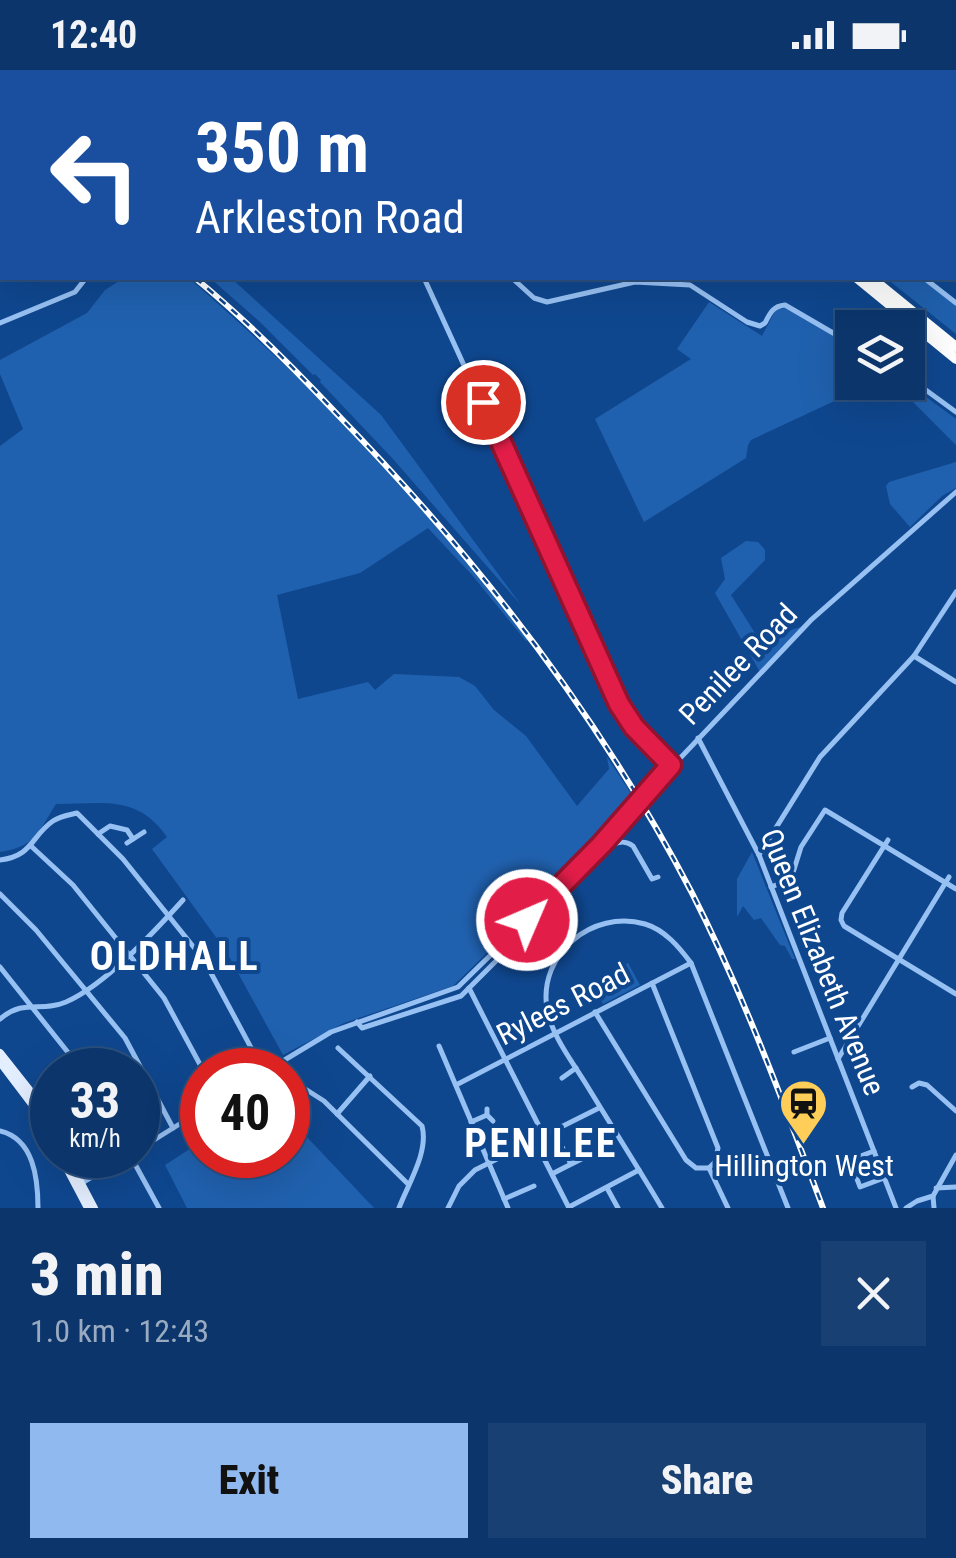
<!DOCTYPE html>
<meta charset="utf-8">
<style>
body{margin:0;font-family:"Roboto Condensed",sans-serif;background:#194073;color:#f1f3f6;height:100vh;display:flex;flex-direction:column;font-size:38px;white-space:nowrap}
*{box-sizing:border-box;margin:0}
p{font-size:32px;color:#9aabc1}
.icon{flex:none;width:55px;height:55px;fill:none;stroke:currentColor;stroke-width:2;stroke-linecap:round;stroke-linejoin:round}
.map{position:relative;height:1138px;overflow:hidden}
.panel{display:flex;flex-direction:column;background:#0b356b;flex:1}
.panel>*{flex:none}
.top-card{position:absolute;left:0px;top:0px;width:958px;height:210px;box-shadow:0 10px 40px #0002,0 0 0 2px #2b507e;background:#1a4fa0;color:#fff;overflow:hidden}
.tools{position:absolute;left:835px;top:240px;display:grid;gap:20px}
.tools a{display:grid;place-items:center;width:90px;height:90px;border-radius:0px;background:#0b356b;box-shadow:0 10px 40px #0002,0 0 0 2px #2b507e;font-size:50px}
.speed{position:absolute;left:30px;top:978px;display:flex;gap:20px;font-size:50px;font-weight:700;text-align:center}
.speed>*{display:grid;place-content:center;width:130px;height:130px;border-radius:50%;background:#0b356b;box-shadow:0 10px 40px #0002,0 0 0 2px #2b507e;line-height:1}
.speed small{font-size:25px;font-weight:400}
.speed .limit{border:15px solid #d22;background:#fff;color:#111}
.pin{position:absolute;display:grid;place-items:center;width:85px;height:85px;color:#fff;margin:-42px;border:5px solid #fff;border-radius:50%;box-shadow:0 2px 10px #0007}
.me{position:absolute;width:110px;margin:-55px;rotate:45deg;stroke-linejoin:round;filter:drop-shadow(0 0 8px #0008)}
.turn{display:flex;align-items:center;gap:35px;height:210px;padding:0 30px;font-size:45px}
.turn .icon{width:130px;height:130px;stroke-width:2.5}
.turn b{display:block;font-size:70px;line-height:85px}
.round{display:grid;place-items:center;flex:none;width:105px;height:105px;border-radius:0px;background:#194073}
.overview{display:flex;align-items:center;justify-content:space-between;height:170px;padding:0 30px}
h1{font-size:60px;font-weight:800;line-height:75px}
.primary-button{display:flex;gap:20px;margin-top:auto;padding:20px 30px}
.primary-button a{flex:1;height:115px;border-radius:0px;background:#90b9f0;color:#111;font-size:40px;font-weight:800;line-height:115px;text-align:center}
.primary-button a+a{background:#194073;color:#f1f3f6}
.status{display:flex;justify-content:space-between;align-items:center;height:70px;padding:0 50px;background:#0b356b;direction:ltr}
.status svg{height:28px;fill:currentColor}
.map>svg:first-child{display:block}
</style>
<div class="status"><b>12:40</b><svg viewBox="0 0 49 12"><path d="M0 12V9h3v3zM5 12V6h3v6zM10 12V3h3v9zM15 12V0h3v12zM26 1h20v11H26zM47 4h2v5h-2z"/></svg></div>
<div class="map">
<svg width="956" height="1138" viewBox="0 0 956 1138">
<rect width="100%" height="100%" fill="#0f478f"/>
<g fill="#2061af">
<path d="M124,208C136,208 146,210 156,211C169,213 178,208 189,208C250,262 310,317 366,376C424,436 477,503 529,569L526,571L472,505L428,458L360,503L277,525L298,629L368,612L375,620L394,604L459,607L475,616L494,640L526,666L577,736L609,699L607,687L636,731L576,796L453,916L344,953L283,985L226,881L152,779L167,767C137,724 103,734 56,734C37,763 37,776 0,782V376L23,359L0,304V290L87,243L105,220Z"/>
<path d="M210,208H231L381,345L521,535L393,389L320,312L321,310L315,304L313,305L260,252Z"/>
<path d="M886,208H920L956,236V264Z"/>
<path d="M709,232L762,266L776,239L785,238L852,276V312L873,313L751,370L748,375L746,388L644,452L595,349L691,289L677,279Z"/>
<path d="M894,313H907L956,349V375Z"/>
<path d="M956,392V418L942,426L910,457L890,434L886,416L889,412Z"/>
<path d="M746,471L758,472L765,480V490L731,525L760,571L803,556L760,602L715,523L725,509L721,488Z"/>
<path d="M752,782L795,889H792L785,876L780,875L761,848L754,850L743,836L737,847V809Z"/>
<path d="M628,893L640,915L603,934L592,913Z"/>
<path d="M288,1047L374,1138H187L165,1095L202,1071V1085H288Z"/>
</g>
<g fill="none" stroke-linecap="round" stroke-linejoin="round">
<g stroke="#97c1f3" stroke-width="5">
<path d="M3,0L7,2"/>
<path d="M160,0V2"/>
<path d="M300,0V2"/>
<path d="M816,0V2"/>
<path d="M944,1L956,0"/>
<path d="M77,2L78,0"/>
<path d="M336,2L338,0"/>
<path d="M376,2L379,0"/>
<path d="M470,2L471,0"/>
<path d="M0,52L2,53"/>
<path d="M0,93L2,95"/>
<path d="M0,146L2,147"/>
<path d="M0,189L2,188"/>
<path d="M424,208L619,634L634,657L671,695"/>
<path d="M512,208L534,228L547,232L635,212L690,215L747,252L760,256L765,253C770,243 773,236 785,235L852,274"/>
<path d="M924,208L956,233"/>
<path d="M0,253L75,222L86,208"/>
<path d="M908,307L956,342"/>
<path d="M914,586L956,612"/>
<path d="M698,668L759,785L896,1138"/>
<path d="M650,720L812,549L956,422"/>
<path d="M98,764L110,756L127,760L133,769"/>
<path d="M888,770L842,843L841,850L844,856L956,924"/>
<path d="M127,773L144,762"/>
<path d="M31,776L73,815L164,928L203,1000"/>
<path d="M759,785L820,687L914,586L956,522"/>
<path d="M0,790C33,786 31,766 53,751C60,746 69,745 77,743L123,789L204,890L263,1000"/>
<path d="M771,817L791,809L801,777L825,740L956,819"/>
<path d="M0,824L36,860L125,968L173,1058"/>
<path d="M0,897L82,1000"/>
<path d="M652,913L718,1078L715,1092L709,1098"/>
<path d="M469,918L543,1064"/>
<path d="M595,942L686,1090L696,1098H709"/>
<path d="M0,949C25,928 40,943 66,932C105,915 154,862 183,830"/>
<path d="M357,952L362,958L461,926L612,775C620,771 626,771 633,776L652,809L658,807"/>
<path d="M439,976L508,1138"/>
<path d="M338,978L422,1056C429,1082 408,1114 399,1138"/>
<path d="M794,982L830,968"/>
<path d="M838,989L949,807"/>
<path d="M268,1000L331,962L458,917L574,803L637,736"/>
<path d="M288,1008L324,1031L408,1114"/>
<path d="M562,1008L576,998"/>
<path d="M456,1015L691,893"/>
<path d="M912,1017L919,1013L927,1015L956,1041"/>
<path d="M487,1039V1045L493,1051"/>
<path d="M337,1044L370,1006"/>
<path d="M471,1052L487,1045"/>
<path d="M553,1060L570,1092"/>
<path d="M0,1061C34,1069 38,1109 38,1138"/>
<path d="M534,1069L569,1138"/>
<path d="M138,1080L202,1040"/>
<path d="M874,1081L850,1090L860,1117L884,1108"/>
<path d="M130,1085L159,1138"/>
<path d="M709,1098L728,1138"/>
<path d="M552,1104C569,1095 582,1089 599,1080"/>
<path d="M80,1114L129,1085"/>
<path d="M607,1118L618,1138"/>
<path d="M936,1118L956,1117"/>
<path d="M933,1126L934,1138"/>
<path d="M504,1129L534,1116"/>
<path d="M569,1137L639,1100"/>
<path d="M448,1138L459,1116L475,1100L599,1038"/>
<path d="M662,1138C637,1096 611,1055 586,1014C572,991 552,966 547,939C538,884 592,839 645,854C665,860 679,877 691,893L788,1138"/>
<path d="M906,1138L917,1131L933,1126L956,1085"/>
</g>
<g stroke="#e3eeff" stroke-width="8">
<path d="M0,983L34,1026L52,1059"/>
<path d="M0,992L35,1038L52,1071"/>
<path d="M60,1085L88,1138"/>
<path d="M66,1085L94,1138"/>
</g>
<g stroke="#fff" stroke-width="10">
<path d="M605,0L608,2"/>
<path d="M619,0L622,2"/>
<path d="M857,208L956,289"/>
<path d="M871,208L956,277"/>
</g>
<defs>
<g id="rail">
<path d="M0,64L2,65"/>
<path d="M195,208C246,250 292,296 337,344C477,488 599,645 692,823C744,925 783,1032 823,1138"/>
</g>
</defs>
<use href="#rail" stroke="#fff" stroke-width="6"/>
<use href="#rail" stroke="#0f478f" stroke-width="2.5" stroke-dasharray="8" stroke-linecap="butt"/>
<path stroke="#97c1f3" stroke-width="5" d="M637,736L650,720"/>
</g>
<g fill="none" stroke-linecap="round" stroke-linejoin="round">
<defs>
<path id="route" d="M483,332L619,634L634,657L671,695L602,774L527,850"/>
</defs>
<use href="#route" stroke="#92132f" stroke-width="25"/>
<use href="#route" stroke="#e11d48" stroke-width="18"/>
</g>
<defs>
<symbol id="station-pin" viewBox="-11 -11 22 30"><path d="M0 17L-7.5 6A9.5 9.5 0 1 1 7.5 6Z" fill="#ffce59" stroke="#0f478f"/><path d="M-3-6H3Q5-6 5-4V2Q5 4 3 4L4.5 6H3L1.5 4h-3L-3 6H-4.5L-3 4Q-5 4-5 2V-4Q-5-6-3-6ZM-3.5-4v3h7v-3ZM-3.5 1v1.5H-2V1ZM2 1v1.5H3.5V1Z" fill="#111"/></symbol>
</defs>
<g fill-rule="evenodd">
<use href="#station-pin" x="776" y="1006" width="55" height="75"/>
</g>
<g text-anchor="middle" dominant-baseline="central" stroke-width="8" stroke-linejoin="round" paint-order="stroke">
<g font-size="30" fill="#fff" stroke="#0f478f">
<text transform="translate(738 594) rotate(-46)">Penilee Road</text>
<text transform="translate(823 892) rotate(68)">Queen Elizabeth Avenue</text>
<text transform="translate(563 934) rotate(-27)">Rylees Road</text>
</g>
<g font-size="30" fill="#fff" stroke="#0f478f">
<text x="804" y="1095">Hillington West</text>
</g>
<g font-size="40" font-weight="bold" letter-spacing="2.5" fill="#fff" stroke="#0f478f">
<text x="175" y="886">OLDHALL</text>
<text x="541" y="1073">PENILEE</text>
</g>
</g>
</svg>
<div class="tools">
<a><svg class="icon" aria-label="layers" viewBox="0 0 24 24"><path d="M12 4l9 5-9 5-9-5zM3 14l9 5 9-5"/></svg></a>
</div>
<div class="speed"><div>33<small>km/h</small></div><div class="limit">40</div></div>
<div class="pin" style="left:483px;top:332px;background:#d93025"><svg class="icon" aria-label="arrive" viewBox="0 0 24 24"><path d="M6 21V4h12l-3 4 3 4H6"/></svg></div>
<svg class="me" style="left:527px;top:850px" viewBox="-20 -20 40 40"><circle r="17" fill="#e11d48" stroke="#fff" stroke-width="3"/><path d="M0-11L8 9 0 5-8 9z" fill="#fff"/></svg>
<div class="top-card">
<div class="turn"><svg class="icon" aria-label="left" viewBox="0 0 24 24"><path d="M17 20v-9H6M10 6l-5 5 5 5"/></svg><div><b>350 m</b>Arkleston Road</div></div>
</div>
</div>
<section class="panel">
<div class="overview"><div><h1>3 min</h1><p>1.0 km · 12:43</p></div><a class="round"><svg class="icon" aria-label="close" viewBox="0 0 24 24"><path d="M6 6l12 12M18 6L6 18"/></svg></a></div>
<div class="primary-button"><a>Exit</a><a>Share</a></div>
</section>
